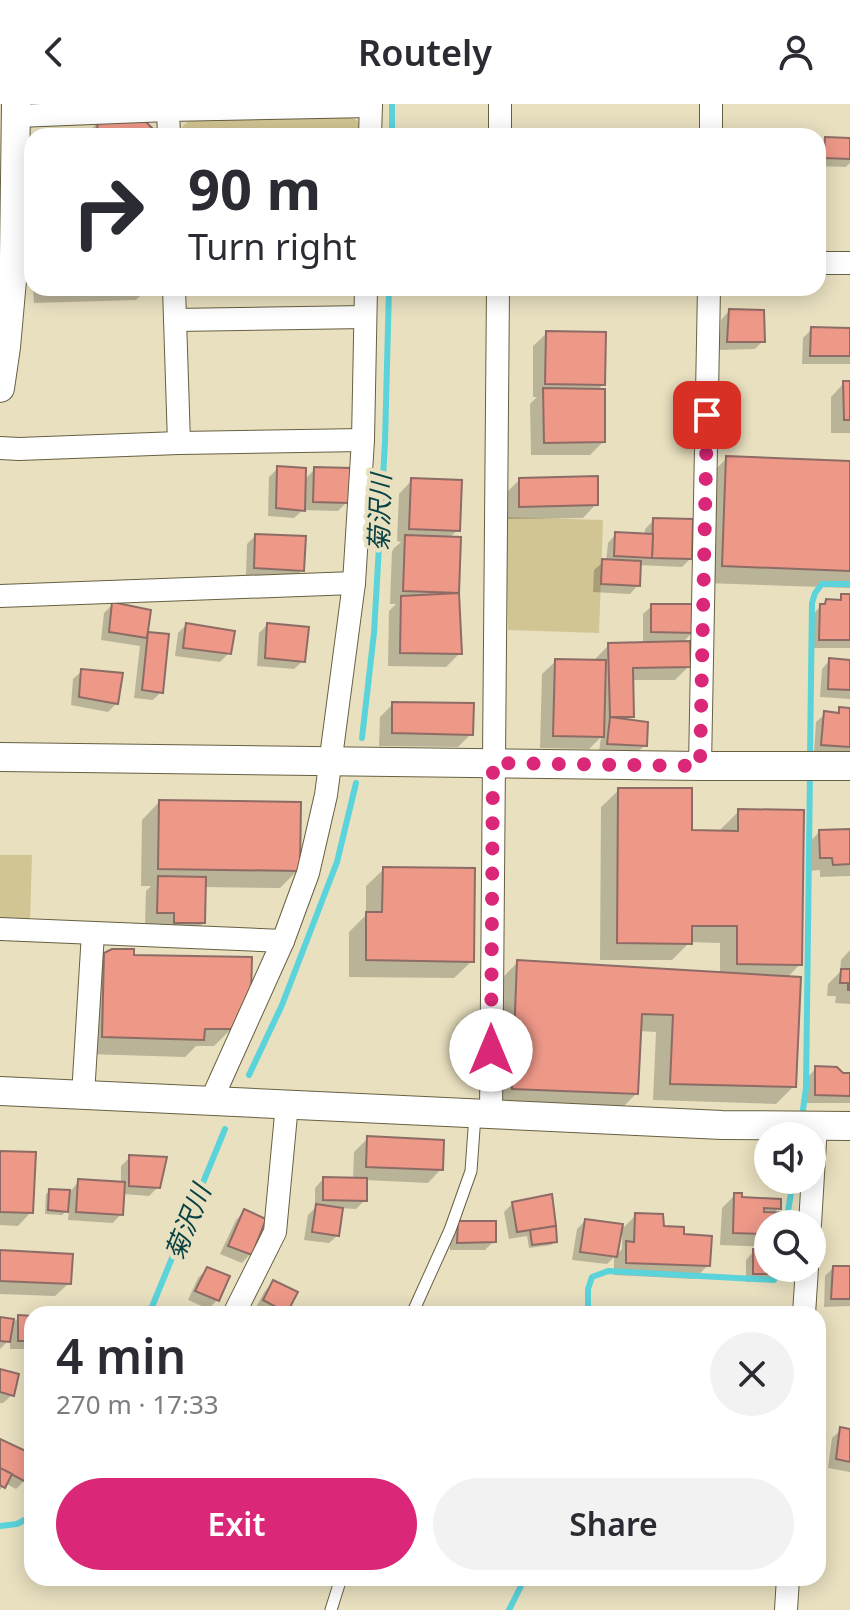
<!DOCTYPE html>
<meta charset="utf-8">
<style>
body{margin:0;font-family:"Noto Sans","Noto Sans JP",sans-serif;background:#f2f2f3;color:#2b2b33;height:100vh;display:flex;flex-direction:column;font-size:30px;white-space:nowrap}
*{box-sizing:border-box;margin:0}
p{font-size:26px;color:#7c7c81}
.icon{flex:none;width:44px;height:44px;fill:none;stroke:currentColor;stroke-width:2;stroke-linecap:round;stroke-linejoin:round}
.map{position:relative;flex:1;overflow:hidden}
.details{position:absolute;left:24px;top:1202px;width:802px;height:280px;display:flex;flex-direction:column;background:#fff;border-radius:24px;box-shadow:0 4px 20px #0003}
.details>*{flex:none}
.top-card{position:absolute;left:24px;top:24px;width:802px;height:168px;border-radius:24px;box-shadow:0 4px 20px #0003;background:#fff;color:#2b2b33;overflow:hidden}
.buttons{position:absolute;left:754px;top:1018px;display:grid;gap:16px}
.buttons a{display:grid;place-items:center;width:72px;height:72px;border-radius:50%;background:#fff;box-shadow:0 4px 20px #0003;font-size:40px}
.pin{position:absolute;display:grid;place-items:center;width:68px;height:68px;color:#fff;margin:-34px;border-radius:16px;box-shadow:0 4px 12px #0006}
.me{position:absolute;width:88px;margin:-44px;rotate:0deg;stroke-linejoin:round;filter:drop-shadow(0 0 6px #0008)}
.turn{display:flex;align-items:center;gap:28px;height:168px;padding:0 32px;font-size:36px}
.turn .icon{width:104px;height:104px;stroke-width:2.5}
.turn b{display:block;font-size:56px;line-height:68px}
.round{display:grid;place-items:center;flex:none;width:84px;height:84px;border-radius:42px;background:#f2f2f3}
.summary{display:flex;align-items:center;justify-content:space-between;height:136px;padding:0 32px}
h1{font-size:48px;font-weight:600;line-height:60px}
.button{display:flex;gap:16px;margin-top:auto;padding:16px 32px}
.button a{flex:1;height:92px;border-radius:48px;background:#db2777;color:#fff;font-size:32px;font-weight:600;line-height:92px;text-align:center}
.button a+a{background:#f2f2f3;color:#2b2b33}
header{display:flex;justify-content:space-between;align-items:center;height:104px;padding:0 32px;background:#fff;font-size:36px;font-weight:600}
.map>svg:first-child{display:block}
</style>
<header><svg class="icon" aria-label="back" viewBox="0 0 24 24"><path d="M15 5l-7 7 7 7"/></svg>Routely<svg class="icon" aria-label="person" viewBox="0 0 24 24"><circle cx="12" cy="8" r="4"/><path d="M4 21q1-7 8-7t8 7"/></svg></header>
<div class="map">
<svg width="850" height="1506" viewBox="0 0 850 1506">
<rect width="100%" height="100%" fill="#e8e0bf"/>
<g fill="#d2c594">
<path d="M347,11L360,18V32H177V29L189,16Z"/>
<path d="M506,413L603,416L599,529L508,526Z"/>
<path d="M0,751H32L30,817L0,815Z"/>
</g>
<g fill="#0003" fill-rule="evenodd">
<path d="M98,18L152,32H85Z"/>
<path d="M826,35L850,36V59L846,63L818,62V43Z"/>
<path d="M33,184H148L136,196L34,199Z"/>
<path d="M729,207L763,237L755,245L719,246L721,216Z"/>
<path d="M812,225L850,226V260H802L803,234Z"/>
<path d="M547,229L603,280L597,287L603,338L590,351H531L530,300L537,293H533V242Z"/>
<path d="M844,279H850V329H831V293Z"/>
<path d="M727,354L850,359V484L705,479L709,372Z"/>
<path d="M278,364L304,376L315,365L347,398L338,407L303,406L294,414L268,412L269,373Z"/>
<path d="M412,376L458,426L449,434L457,489L460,549L446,563L388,562L389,507L396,500H390L392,446L401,438L397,437L399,390Z"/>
<path d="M519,376L596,400L583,414L507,415L506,389Z"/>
<path d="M654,416L690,455L682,463L639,461L638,481L630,490L593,488L594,466L603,458H606L608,439L616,430L645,432V425Z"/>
<path d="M255,432L302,466L294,475L246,472L247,440Z"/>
<path d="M842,492H850V544H811L812,511L826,497L837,498Z"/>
<path d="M113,500L146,530L167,532L161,588L153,596L134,594L140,542L101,536L104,509Z"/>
<path d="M652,502L693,528L682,539L689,562L675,576H631L632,612L627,617L645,641L636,650L599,648L601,633L589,645L540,644L542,570L556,557L596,558V554L609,541L643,540V510Z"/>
<path d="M186,521L229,549L220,558L175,552L178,529Z"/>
<path d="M267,521L303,557L294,565L257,562L259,529Z"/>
<path d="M830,556L850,558V595L820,593L822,565Z"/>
<path d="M82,567L117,599L108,608L71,601L73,575Z"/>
<path d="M393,600L471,630L458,643L379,642L380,613Z"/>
<path d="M840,606H850V652L814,649L816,618L825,610H835Z"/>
<path d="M619,686L690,728L721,729V725L739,707L800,860L787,874L794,982L776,1000L653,996L656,928L639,927L636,990L619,1007L495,1002L500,876L518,858L720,870V839L690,838L672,856H600L601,703Z"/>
<path d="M159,698L298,766L280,784L204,783L203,819L189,832L145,821L146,787L151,782H141L142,716Z"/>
<path d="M820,727H850V772L820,773V766L808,767L807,741Z"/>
<path d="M384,765L472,857L454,874L349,873V828L366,811V782Z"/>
<path d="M850,846V900L835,899L836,892H827L828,880L840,868L841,856Z"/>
<path d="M106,851L132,853L232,924L214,942H196L185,953L86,950L88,869Z"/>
<path d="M816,964L842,971H850V999H807L808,973Z"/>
<path d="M368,1034L441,1065L428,1079L365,1076V1096L356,1105L341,1104L338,1131L329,1139L304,1136L308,1111L315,1104V1084L323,1075L353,1076L354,1048Z"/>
<path d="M0,1049L31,1108L18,1122L0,1121Z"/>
<path d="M130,1053L158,1083L149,1092L123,1090L121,1110L113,1119L68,1116L69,1104L62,1111L45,1110L46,1090L50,1087L70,1088L79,1077L121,1080V1062Z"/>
<path d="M735,1091L740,1095L779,1104L773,1110L795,1120H768V1143L720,1141L722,1104Z"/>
<path d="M513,1099L555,1137L551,1141L529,1144L527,1132L509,1135L504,1108Z"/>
<path d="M244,1108L250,1150L242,1159L220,1150L236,1116Z"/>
<path d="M636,1111L682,1131L708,1161L695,1175L614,1171V1153L607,1160L572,1156L577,1125L585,1117L624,1123ZM620,1130H622V1145L616,1151Z"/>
<path d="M459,1119L494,1137L485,1146H450V1128Z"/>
<path d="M754,1147H768V1164H780V1169L771,1178H746V1156Z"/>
<path d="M0,1148L69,1179L55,1192L0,1190Z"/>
<path d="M833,1164H850V1202L824,1203L825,1172Z"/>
<path d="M207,1165L217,1196L209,1205L188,1196L198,1174Z"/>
<path d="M274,1178L285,1208L283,1210H264L255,1205L265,1187Z"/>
<path d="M19,1213L32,1214V1245H10V1235L0,1245V1215L11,1221Z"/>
<path d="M0,1267L12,1291L3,1299H0Z"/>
<path d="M841,1326L850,1327V1368L828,1364L832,1334Z"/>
<path d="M0,1337L32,1353V1361L25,1376L16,1385L5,1379L0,1386Z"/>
</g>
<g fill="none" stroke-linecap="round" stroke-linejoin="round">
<g stroke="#5ad3da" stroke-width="6">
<path d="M392,0V32"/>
<path d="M362,634L374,529L385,338L389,184"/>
<path d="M810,653L812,499L815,489L822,480H850"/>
<path d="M249,971L282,901L337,758L356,679"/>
<path d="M802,1013L806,984L810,668"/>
<path d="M786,1120L793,1076"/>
<path d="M149,1210L225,1025"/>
<path d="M588,1210V1185L592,1173L608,1167L774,1176L778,1164"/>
<path d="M0,1422L17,1420L32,1412"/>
<path d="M509,1506L525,1474"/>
</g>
</g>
<g fill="#ee9888" stroke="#8e6c66" stroke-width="2">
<path d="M142,14L154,26V32H98L97,16Z"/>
<path d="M825,33L850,34V55L824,54Z"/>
<path d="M47,184H123L47,186Z"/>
<path d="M729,205L764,206L765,238H727Z"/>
<path d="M811,223L850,224V252H810Z"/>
<path d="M546,227L606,228L605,281L545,280Z"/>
<path d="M843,277H850V316H844Z"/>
<path d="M543,284L605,285V338L544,339Z"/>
<path d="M726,352L850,357V467L722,462Z"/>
<path d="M277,362L306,364L305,407L276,404Z"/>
<path d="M314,363L351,364L349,399L313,398Z"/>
<path d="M598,372V401L519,403V374Z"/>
<path d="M411,374L462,376L460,427L409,425Z"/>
<path d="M653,414L693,415L692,455L652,454Z"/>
<path d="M615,428L653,430L652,454L614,452Z"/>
<path d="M255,430L306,432L304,467L254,464Z"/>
<path d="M405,431L461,433L459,489L403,487Z"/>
<path d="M602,455L641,457L640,482L601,480Z"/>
<path d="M459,489L462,550L400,549L401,492Z"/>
<path d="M841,490H850V536H819L820,500H825L826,495L841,496Z"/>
<path d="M112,498L151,506L147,534L109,528Z"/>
<path d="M651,500H695V529L651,528Z"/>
<path d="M186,519L235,527L231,550L183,544Z"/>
<path d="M267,519L309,523L305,558L265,554Z"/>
<path d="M148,528L169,530L163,589L142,586Z"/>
<path d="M690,537L691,563L633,564L634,613H610L608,539Z"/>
<path d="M829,554L850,556V586L828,585Z"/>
<path d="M555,555L606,556L604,633L553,632Z"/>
<path d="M81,565L123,569L118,600L79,593Z"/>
<path d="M392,598L474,599L473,631L392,629Z"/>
<path d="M839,603L850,604V643L821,641L824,607L839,609Z"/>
<path d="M610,613L648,618L647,642L607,640Z"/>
<path d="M618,684H692V726L738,727V705L804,706L802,861L737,860V822H692V840L617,839Z"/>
<path d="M159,696L301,698L300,767L158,765Z"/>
<path d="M850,725V760L833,761L832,754H820L819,726Z"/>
<path d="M383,763L475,764L474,858L366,856V808H382Z"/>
<path d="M158,772L206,773L205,819H174V809H157Z"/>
<path d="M112,845H134V851L252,853L251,892L233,925H205L204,936L102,933L104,849Z"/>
<path d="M517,856L801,873L796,983L670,980L673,911L642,910L638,990L512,985Z"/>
<path d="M841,865H850V886H848V879H840Z"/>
<path d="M815,962L837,963L843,969H850V992L815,991Z"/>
<path d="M367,1032L444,1036L443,1066L366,1063Z"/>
<path d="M0,1047L36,1048L33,1109L0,1108Z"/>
<path d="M129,1051L167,1053L160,1084L129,1082Z"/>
<path d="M323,1073L367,1074V1097L323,1096Z"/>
<path d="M78,1075L125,1078L123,1111L76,1108Z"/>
<path d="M49,1085L70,1086L68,1108L48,1106Z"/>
<path d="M734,1089H742V1093L781,1095V1105L764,1104V1108L798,1109L797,1120H768V1130L733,1129Z"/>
<path d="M552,1090L556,1122L517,1128L512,1098Z"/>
<path d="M316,1100L343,1104L339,1132L312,1128Z"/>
<path d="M244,1105L266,1115L252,1151L228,1142Z"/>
<path d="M635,1109L663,1110L664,1122L684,1123V1130L712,1132L710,1162L626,1159V1137L634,1138Z"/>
<path d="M585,1115L623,1120L617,1153L580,1148Z"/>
<path d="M458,1117H496V1138L457,1139Z"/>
<path d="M556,1122L557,1138L532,1141L530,1126Z"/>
<path d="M753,1145H768V1164H782V1170H753Z"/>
<path d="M0,1146L73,1150L71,1180L0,1177Z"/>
<path d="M833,1162H850V1195H831Z"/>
<path d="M207,1163L230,1172L219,1197L195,1187Z"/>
<path d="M273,1176L298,1188L287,1209L263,1196Z"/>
<path d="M18,1211L32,1212V1237H18Z"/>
<path d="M0,1213L14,1215L10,1238L0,1237Z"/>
<path d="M0,1265L19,1270L14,1292L0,1288Z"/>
<path d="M840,1323L850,1325V1358L836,1355Z"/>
<path d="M0,1335L32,1350V1366L26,1378L0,1364Z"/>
<path d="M0,1364L12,1370L5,1384L0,1381Z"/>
</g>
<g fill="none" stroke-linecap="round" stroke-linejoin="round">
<defs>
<g id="service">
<path d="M412,1210L450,1126L471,1067L475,1011"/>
<path d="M331,1506L341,1474"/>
</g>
<g id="minor">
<path d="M168,6L169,32"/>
<path d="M17,12L168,6L371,2"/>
<path d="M370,32L371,0"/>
<path d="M500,32V0"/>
<path d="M711,32V0"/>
<path d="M818,159H850"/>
<path d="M174,184L179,339"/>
<path d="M175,216L365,213"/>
<path d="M0,344L19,345L179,339L363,336"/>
<path d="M0,492L354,479"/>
<path d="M700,662L709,184"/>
<path d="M0,825L283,837"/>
<path d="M83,991L93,829"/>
<path d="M211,997L283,837L308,769L326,691L354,479L363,336L366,184"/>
<path d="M491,1010L498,184"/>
<path d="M810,1120L816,1021"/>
<path d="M234,1210L275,1128L287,1000"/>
<path d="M804,1210L807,1164"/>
<path d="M786,1506L788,1474"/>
</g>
<g id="tertiary">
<path d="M0,284L6,243L14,154L16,0"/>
<path d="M0,653L700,662H850"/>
<path d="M0,987L722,1021L850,1022"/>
</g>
</defs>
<use href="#service" stroke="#676043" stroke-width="13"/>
<use href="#minor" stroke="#676043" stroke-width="24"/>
<use href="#tertiary" stroke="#676043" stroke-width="30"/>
<use href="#service" stroke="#fff" stroke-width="11"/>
<use href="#minor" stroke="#fff" stroke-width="22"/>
<use href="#tertiary" stroke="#fff" stroke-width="28"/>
</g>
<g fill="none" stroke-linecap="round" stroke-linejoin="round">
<path stroke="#db2777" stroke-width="14" stroke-dasharray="0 25.2" d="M491,946L493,659L700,662L707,311"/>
</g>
<g text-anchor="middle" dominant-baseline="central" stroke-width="8" stroke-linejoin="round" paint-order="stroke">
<g font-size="26" font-style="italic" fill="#094246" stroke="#e8e0bf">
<text transform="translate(379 409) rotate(-88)">菊沢川</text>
<text transform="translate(187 1118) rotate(-68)">菊沢川</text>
</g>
</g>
</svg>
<div class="buttons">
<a><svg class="icon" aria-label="sound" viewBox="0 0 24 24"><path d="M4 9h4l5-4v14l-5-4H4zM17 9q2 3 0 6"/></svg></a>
<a><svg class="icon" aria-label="search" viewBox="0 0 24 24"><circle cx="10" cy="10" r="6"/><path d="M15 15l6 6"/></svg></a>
</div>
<div class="pin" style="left:707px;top:311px;background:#d93025"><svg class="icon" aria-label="arrive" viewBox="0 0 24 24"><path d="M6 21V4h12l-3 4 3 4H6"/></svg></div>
<svg class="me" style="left:491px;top:946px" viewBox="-20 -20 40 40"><circle r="19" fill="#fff"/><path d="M0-13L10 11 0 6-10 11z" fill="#db2777"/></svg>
<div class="top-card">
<div class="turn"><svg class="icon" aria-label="right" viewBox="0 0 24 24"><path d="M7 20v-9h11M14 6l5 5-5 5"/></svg><div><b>90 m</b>Turn right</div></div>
</div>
<section class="details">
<div class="summary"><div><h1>4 min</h1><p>270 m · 17:33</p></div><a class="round"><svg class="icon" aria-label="close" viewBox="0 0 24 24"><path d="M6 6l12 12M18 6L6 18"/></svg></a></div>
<div class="button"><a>Exit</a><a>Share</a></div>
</section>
</div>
